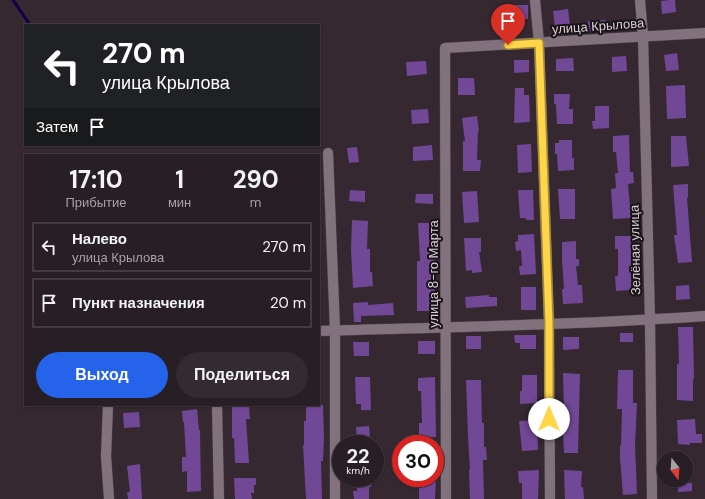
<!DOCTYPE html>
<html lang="ru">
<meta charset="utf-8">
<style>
body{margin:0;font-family:"DM Sans",sans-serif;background:#342b32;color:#f1f3f6;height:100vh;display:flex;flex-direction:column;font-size:15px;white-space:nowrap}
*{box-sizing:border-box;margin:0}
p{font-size:13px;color:#a5a2a7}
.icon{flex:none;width:22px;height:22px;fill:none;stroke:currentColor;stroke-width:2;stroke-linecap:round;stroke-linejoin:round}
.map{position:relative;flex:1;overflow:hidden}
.details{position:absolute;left:24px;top:154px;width:296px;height:252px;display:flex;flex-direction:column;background:#281e25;border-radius:0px;box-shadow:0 1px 3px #0004,0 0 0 1px #443c42}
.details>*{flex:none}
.top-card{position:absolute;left:24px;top:24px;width:296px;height:122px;border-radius:0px;box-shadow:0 1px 3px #0004,0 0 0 1px #443c42;background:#202124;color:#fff;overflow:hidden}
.needle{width:26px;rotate:163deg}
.tools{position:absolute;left:657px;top:451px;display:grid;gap:8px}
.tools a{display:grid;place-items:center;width:36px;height:36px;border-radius:50%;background:#281e25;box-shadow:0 1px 3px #0004,0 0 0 1px #443c42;font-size:20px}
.speed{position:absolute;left:332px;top:435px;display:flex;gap:8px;font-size:20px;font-weight:700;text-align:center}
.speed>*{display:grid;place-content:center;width:52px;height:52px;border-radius:50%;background:#281e25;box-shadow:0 1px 3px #0004,0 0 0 1px #443c42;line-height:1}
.speed small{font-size:10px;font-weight:400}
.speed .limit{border:6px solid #d22;background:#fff;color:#111}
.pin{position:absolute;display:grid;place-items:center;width:34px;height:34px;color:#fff;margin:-41px -17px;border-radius:50% 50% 50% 0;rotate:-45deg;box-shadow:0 0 4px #0007}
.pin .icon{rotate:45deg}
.me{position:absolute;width:44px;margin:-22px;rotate:0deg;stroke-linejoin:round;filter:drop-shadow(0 0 3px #0008)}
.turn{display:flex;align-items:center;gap:14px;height:84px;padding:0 12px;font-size:18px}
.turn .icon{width:52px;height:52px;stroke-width:2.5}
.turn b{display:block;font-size:28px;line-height:34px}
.then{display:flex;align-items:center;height:38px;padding:0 12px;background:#0003;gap:8px;font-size:15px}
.eta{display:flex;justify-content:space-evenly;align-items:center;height:68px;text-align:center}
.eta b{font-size:24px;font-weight:700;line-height:28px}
.cta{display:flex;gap:8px;margin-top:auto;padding:8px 12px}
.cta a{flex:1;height:46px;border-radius:24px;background:#2563eb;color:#fff;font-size:16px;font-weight:700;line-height:46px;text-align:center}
.cta a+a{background:#342b32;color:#f1f3f6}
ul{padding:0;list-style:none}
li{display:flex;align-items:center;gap:12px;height:50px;margin:0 8px 6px;padding:0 4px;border:2px solid #443c42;border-radius:0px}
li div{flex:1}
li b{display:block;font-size:15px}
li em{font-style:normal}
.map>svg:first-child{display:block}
</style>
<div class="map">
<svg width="705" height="499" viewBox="0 0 705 499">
<rect width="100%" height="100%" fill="#352831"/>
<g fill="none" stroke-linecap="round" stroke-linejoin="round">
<path stroke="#0d004b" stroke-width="3" d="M13,0L30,25"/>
</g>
<g fill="#714896">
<path d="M670,0H675L676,12L662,14L661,1Z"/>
<rect x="509" y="5" width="19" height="14"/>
<path d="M568,9L571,33L556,35L553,11Z"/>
<path d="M606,20L607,31L589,32L588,21Z"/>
<path d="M677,53L679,70L666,71L664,55Z"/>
<path d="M626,56L627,71L612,72V57Z"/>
<path d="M573,58L574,71H556V59Z"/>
<path d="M514,60H529V72L514,73Z"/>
<path d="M426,61L427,74L407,76L406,62Z"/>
<path d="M458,78H474L475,95H458Z"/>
<path d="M685,85L686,118L667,119L666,86Z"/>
<path d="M515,88H524V95H529L530,122L514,123Z"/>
<path d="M554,94H570L569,109H573V124H557L556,104H554Z"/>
<path d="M595,106H609V128L593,129L592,121H595Z"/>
<path d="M428,109L429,123L412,124L411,110Z"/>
<path d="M477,116L479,131H478L477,160H481L480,171H463V141H465L462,118Z"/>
<path d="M629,135L630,172H633L634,183L628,184L631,218L613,219L611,189L616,188L615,173H618L616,152H613V136Z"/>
<path d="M671,136H686L689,166L671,167Z"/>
<path d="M559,140H572V158H574V170L558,171L557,154H555V143H559Z"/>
<path d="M531,144L532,172L518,173L517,145Z"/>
<path d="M432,145L433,160L413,161V147Z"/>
<path d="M357,147L359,162L349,163L347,148Z"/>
<path d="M688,184V198H687L692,262L678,263L674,235H677L673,185Z"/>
<path d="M558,189H575V219H560Z"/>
<path d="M350,190L365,191V202L349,201Z"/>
<path d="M518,190H533L534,220H526V218H520Z"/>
<path d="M477,191L479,222L464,223L462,192Z"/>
<path d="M416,194H433V204L415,203Z"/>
<path d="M352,220L368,221L367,249H370V272H372L373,286L353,288L351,250Z"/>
<path d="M418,223H433L435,261V311H417V261H420Z"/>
<path d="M534,234L536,274L520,275L519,266H522L521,250L516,251L515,242L518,241V235Z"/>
<path d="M615,236H631V290L616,291L615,276H618V249H615Z"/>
<path d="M464,238H481V252H479L482,272L472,273V270L466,271Z"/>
<path d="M576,241V259H579V266H576L578,285H582L583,303L563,304L562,289H564L562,260V242Z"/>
<path d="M689,285L690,299L676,300V286Z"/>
<rect x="521" y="287" width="15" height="23"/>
<path d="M489,295V297H497V306L466,308L465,297Z"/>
<path d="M368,302V305L393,303L394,315L361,316V322H354L353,303Z"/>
<path d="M678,327H693L694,379H693V401L677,400V364H679Z"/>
<rect x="620" y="333" width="13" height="9"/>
<path d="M514,335H536V349H520V343H515Z"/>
<rect x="466" y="336" width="15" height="13"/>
<path d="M563,337H579V349L563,350Z"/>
<rect x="418" y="341" width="17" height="13"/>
<path d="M353,342H369V356H354Z"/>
<path d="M618,370H633V403H637L635,445L637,494L623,495L620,458V445H621L622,409H617Z"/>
<path d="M563,373L580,374L578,453H564L562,411H564Z"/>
<path d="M522,375H537V403L520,404V391H522Z"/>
<path d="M355,377H370L371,410H361V404H356Z"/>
<path d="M435,377L436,437H419V423H422L421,391H418V378Z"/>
<path d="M466,380H481L482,423H484V447H486L487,460H483L484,499H470L469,470H470L468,437Z"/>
<path d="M232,405H249L250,419H246L249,463H235L234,438H232Z"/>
<path d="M306,405H323L324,438L323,461H321L322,499H306L303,445H304V421H306Z"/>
<path d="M197,409L199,430H200L201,491L187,492V471L182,472V457H186L184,422H183L182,411Z"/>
<path d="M139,412L140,427L124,428L123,413Z"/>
<path d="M695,419L696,434H702V443H690V445L678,444L677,420Z"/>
<path d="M537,420L538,450L522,451L519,421Z"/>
<path d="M369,426L370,439H357L356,427Z"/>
<path d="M140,464L142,499H128L127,492H130L127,466Z"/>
<path d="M539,470L538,499H522V483H519L518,471Z"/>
<path d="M564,470L582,471L581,487H583L584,499H565Z"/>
<path d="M234,478H256V485H254V493H251L252,499H235Z"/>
<path d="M356,478H371V487H369V499H354L353,491H357Z"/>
<path d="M418,478H436L435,499H419V485H417Z"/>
<path d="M678,483H692V491L678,492Z"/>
</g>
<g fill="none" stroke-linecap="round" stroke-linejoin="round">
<defs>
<g id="street">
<path d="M535,0L539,43L549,323L550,499"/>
<path d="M640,0L643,36L650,320L652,499"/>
<path d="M328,153L335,330V499"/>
<path d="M319,331C448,327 577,325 705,316"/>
<path d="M108,405L106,456L109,499"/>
<path d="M217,405L219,499"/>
<path d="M446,499L445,48L705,33"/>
</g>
</defs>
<use href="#street" stroke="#51464e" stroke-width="11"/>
<use href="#street" stroke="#82727d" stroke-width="10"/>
</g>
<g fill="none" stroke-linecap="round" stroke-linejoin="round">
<defs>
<path id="route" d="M508,45L539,43L549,323V419"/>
</defs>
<use href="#route" stroke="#a68a30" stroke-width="10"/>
<use href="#route" stroke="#ffd54a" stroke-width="7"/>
</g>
<g text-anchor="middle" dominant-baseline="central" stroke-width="4" stroke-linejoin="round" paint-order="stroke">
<g font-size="13" fill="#d9d0d6" stroke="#191317">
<text transform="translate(598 26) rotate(-4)">улица Крылова</text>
<text transform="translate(635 250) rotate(-91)">Зелёная улица</text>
<text transform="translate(433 274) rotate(-90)">улица 8-го Марта</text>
</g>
</g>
</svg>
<div class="tools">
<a><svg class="needle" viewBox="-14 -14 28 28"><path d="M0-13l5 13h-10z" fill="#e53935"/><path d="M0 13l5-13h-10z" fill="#a5a2a7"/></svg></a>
</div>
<div class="speed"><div>22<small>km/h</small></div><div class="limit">30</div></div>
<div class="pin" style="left:508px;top:45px;background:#d93025"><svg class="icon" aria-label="arrive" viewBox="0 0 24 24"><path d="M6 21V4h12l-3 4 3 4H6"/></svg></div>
<svg class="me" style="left:549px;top:419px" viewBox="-20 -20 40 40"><circle r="19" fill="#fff"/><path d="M0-13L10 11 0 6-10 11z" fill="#ffd54a"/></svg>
<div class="top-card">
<div class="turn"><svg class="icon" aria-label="left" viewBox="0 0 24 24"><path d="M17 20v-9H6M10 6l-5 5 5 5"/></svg><div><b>270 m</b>улица Крылова</div></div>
<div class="then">Затем<svg class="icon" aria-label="arrive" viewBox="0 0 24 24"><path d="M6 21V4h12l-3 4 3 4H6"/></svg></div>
</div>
<section class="details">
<div class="eta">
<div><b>17:10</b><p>Прибытие</p></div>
<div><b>1</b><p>мин</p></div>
<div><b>290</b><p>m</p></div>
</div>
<ul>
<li><svg class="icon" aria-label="left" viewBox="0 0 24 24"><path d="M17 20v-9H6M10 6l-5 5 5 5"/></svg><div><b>Налево</b><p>улица Крылова</p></div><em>270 m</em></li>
<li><svg class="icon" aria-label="arrive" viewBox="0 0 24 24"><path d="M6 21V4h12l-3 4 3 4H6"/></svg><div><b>Пункт назначения</b></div><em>20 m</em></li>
</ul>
<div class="cta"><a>Выход</a><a>Поделиться</a></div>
</section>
</div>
